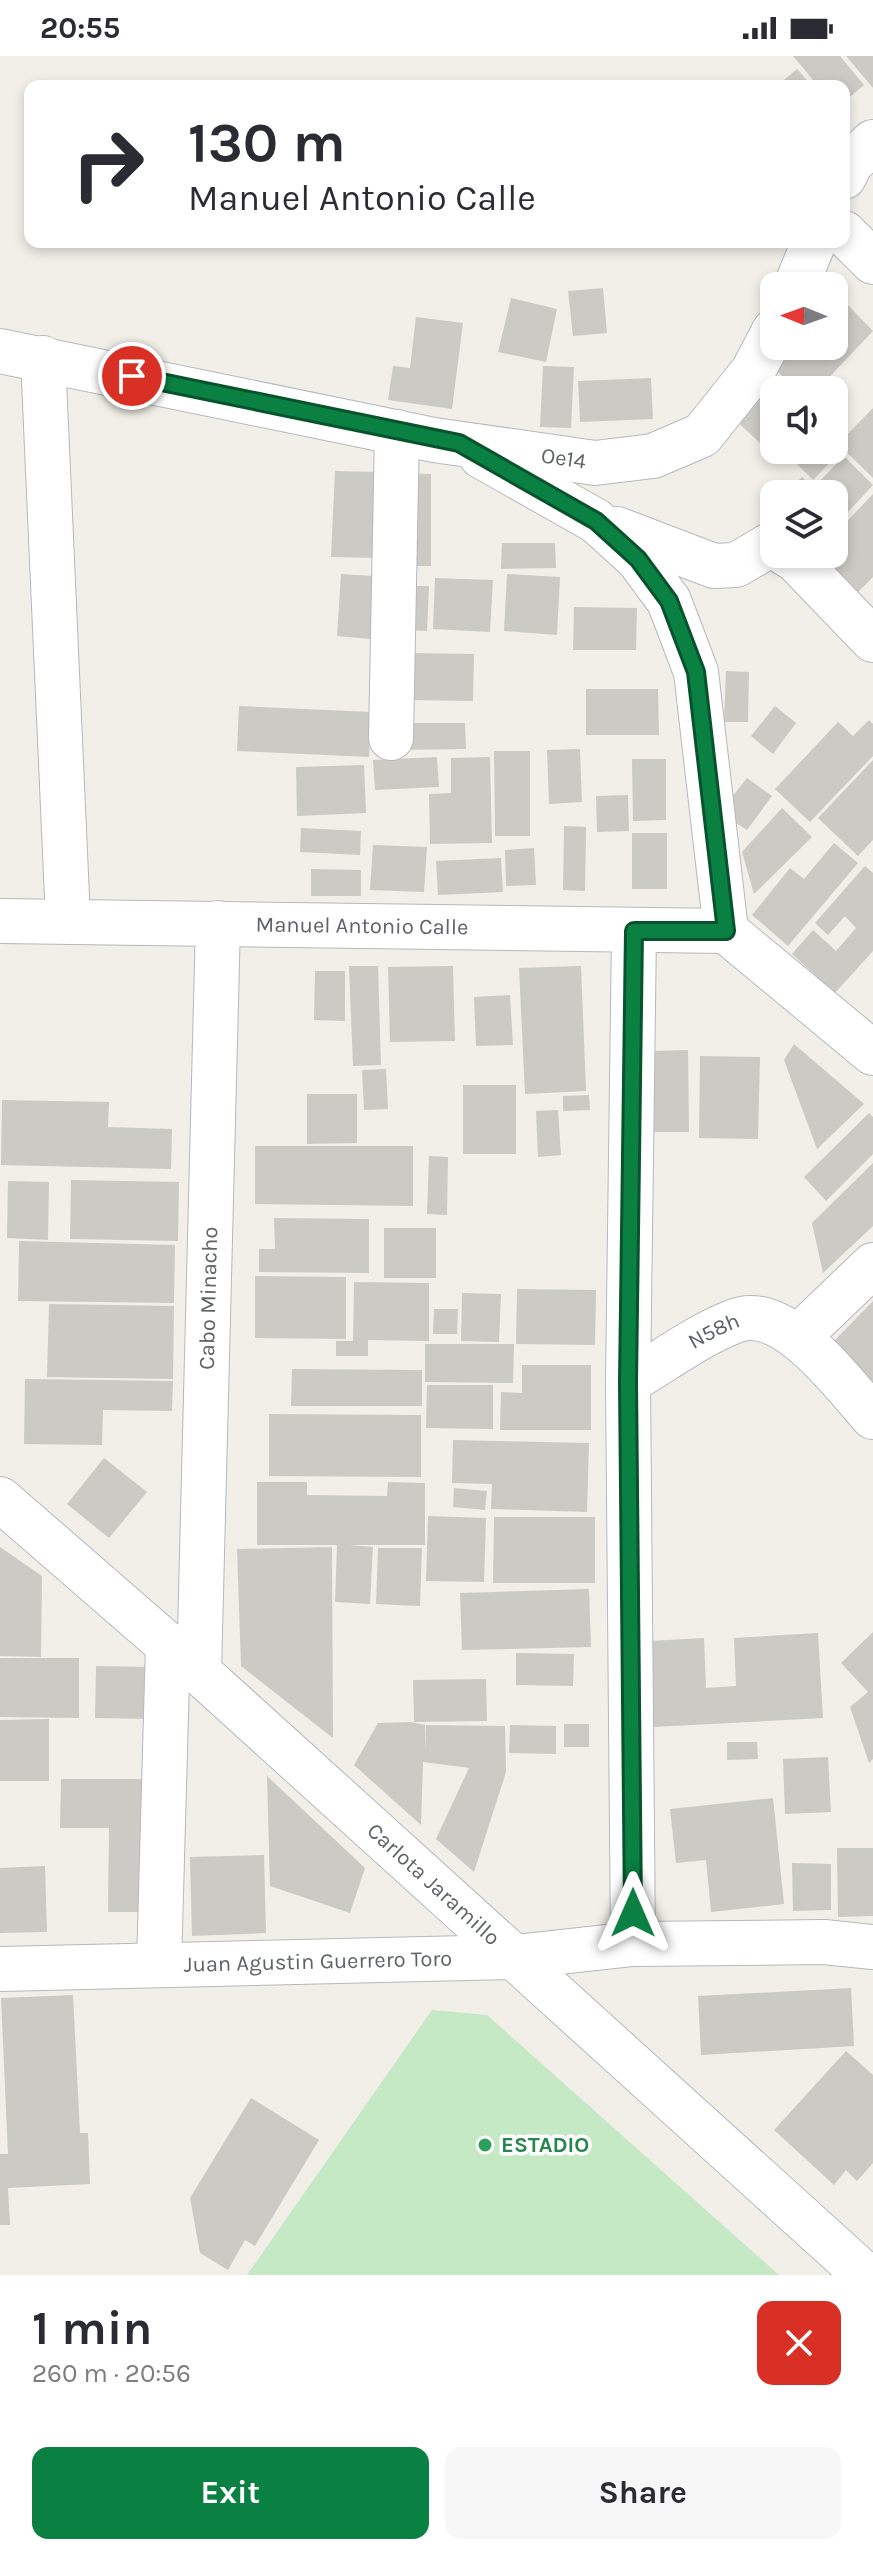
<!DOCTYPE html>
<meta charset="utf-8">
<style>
body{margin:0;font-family:Karla,sans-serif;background:#f7f7f7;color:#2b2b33;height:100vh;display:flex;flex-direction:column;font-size:30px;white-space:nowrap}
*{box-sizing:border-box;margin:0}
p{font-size:26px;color:#7c7c81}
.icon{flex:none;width:44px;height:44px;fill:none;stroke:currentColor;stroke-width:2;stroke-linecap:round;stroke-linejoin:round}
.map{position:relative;height:2219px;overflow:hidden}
.details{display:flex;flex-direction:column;background:#fff;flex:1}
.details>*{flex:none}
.guide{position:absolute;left:24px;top:24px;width:826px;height:168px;border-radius:16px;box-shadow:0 4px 12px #0003;background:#fff;color:#2b2b33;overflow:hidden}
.needle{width:52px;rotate:271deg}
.controls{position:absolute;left:760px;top:216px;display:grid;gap:16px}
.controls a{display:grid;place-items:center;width:88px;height:88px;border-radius:16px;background:#fff;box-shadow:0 4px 12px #0003;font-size:40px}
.pin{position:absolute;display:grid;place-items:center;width:68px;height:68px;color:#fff;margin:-34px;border:4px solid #fff;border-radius:50%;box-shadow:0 2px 8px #0007}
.me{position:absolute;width:88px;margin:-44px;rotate:0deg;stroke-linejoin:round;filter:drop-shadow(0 0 6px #0008)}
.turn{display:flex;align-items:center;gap:28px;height:168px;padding:0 32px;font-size:36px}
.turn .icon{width:104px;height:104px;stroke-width:2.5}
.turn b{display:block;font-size:56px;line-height:68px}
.round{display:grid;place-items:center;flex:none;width:84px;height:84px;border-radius:16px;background:#f7f7f7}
.summary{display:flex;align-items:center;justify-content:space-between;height:136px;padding:0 32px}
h1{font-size:48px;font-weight:700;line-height:60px}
.cta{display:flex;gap:16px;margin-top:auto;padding:16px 32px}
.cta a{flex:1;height:92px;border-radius:16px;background:#0b8043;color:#fff;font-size:32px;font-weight:700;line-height:92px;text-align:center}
.cta a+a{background:#f7f7f7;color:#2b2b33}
.status{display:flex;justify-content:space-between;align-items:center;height:56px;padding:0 40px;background:#fff;direction:ltr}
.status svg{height:22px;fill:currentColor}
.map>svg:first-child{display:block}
</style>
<div class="status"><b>20:55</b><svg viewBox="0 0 49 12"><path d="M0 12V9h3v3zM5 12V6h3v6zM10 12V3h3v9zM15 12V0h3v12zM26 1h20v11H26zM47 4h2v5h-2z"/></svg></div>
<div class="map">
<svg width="873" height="2219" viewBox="0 0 873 2219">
<rect width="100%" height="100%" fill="#f1efe8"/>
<path fill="#c5e8c5" d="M432,1954L487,1959L779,2219H247Z"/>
<g fill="#cccac5">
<path d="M793,0H840L864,29L844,46V30H818Z"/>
<path d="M846,0H873V32Z"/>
<path d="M797,13L812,30H777Z"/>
<path d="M603,232L607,277L573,280L568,235Z"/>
<path d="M837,238L873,275L817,334H796L770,308L787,290H834V241Z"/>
<path d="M511,242L557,253L546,306L498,296Z"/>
<path d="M416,261L463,267L452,353L388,344L393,310L410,312Z"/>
<path d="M543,310L574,311L571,372L540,371Z"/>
<path d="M770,319L786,334H774V373L760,387L731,360Z"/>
<path d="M651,322L653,363L580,366L578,325Z"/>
<path d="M873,352V422L838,388Z"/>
<path d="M834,389L841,395L813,424L796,407L807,394H834Z"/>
<path d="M844,400L873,429L846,458L834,447V438H825L816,429Z"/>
<path d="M335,415L379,416L377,502L331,501Z"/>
<path d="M403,417L431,418V510H404Z"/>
<path d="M802,421L821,438H785Z"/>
<path d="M873,438V521L851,543L816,498H834V479Z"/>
<path d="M502,487H555L556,512L501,513Z"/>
<path d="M341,518L373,520L370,583L337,580Z"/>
<path d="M507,518L560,521L557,579L504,575Z"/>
<path d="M435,522L493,524L490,576L433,573Z"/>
<path d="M403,530H429L427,575L402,574Z"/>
<path d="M574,551L637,552L636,594H573Z"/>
<path d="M410,597L474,598L473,645L409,644Z"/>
<path d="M726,615L749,616L748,666H724Z"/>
<path d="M586,633H658L659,679H586Z"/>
<path d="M239,650L371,656L369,701L237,695Z"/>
<path d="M775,650L796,667L773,698L751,680Z"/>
<path d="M869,664L873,668V700L810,766L775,733L838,666L853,680Z"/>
<path d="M401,667H465L466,693L401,694Z"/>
<path d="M580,693L582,746L549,748L547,694Z"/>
<path d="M494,695H530V780H495Z"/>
<path d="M437,701L439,731L375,734L373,704Z"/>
<path d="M490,701L492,787L430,788L429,738L451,737V702Z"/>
<path d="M632,703H666V764L633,765Z"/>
<path d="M873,704V784L858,800L818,762Z"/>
<path d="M364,709L366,757L297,760L296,711Z"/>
<path d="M747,722L772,740L747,774L733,765L732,741Z"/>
<path d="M628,739L629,775L597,776L596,740Z"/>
<path d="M782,752L812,781L754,838L742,796Z"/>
<path d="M564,770L586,771L585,835L563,834Z"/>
<path d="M301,772L361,775L360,799L300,796Z"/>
<rect x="632" y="777" width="35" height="56"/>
<path d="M834,787L858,807L788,890L752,859L790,812L804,823Z"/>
<path d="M373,789L427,791L424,836L370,834Z"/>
<path d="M534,792L536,829L506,830L505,794Z"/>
<path d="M501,802L503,836L438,839L436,805Z"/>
<path d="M865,810L873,817V895L835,937L792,898L813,874L836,895L856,872L845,860L828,879L815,867Z"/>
<path d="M311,813L361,814V840H311Z"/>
<path d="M349,910H378L381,1009L353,1010Z"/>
<path d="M453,910L455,985L390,986L388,911Z"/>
<path d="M581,910L586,1035L525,1038L519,912Z"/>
<path d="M315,915H345V965L314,964Z"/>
<path d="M510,939L513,989L476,990L474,941Z"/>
<path d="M794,988L864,1048L817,1093L784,1004Z"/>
<path d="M688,994L689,1076H652L651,995Z"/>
<path d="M700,1000L760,1001L758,1083L699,1082Z"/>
<path d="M386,1013L388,1053L364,1054L362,1014Z"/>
<rect x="463" y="1029" width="53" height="69"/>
<path d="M307,1038H357V1087L307,1088Z"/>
<path d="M589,1039L590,1054L563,1055V1040Z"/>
<path d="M2,1044L109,1046L108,1071L172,1073L171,1113L1,1109Z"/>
<path d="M558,1054L561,1099L538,1101L536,1055Z"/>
<path d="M869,1057L873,1061V1098L826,1145L804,1121Z"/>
<path d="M255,1090H413V1150L255,1148Z"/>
<path d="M429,1100L448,1101L447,1159L427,1158Z"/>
<path d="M873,1107V1170L823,1217L812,1167Z"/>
<path d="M71,1124L179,1126L178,1185L70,1183Z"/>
<path d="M8,1125L49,1126L48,1184L7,1182Z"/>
<path d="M274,1162L369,1163V1217L259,1216V1193H275Z"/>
<rect x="384" y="1172" width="52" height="50"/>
<path d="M19,1185L175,1189L174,1247L18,1245Z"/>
<path d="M255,1220L346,1221V1283L255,1282Z"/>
<path d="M354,1226L429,1227V1285L368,1284V1300H336V1285H353Z"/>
<path d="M517,1233L596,1234L595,1289L516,1288Z"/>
<path d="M462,1237L501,1238L499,1286L461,1285Z"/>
<path d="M873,1245V1327L832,1287Z"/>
<path d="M49,1248L174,1250L173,1323L47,1321Z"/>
<path d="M434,1253H458L457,1278H433Z"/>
<path d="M425,1288H514L513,1327L425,1326Z"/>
<path d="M522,1309H591V1374H500L501,1336L522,1337Z"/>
<path d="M292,1313L422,1314V1350H291Z"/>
<path d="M25,1323L173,1325L172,1355L103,1354L102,1389L24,1388Z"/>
<path d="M427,1329H493V1373L426,1372Z"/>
<path d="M269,1358L421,1359V1421L269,1420Z"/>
<path d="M453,1384L589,1387L587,1456L491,1453L492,1428L452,1427Z"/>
<path d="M104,1402L147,1436L109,1482L67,1448Z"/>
<path d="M257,1426H307V1439L387,1440L388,1426L425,1427V1489H349L373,1491L370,1548L335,1546L337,1489H257Z"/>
<path d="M454,1432L487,1435L485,1454L453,1451Z"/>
<path d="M428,1460L486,1462L484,1526L426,1525Z"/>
<path d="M494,1461H595V1527H493Z"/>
<path d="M0,1491L42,1520L41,1601L0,1600Z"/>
<path d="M332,1491L333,1682L241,1610L237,1493Z"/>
<path d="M378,1492H422L420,1550L376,1548Z"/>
<path d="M589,1533L591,1591L462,1594L460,1537Z"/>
<path d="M873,1576V1703L869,1707L850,1651L868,1636L841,1607Z"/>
<path d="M818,1577L823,1662L654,1671L650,1585L704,1582L706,1632L736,1630L734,1582Z"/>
<path d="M516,1597L574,1598L573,1630L516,1629Z"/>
<path d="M0,1602H79V1662L0,1661Z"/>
<path d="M96,1610L150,1611L149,1663L95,1662Z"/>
<path d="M486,1623L487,1665L414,1666L413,1624Z"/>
<path d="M49,1663V1725H0V1664Z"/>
<path d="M411,1666L425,1669V1696L426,1669L505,1670L506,1716L474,1816L436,1783L469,1712L423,1706L421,1769L354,1709L378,1667Z"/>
<rect x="564" y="1668" width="25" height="23"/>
<path d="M510,1669L556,1670V1698L509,1697Z"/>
<path d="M727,1686H757L758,1703L727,1704Z"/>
<path d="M828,1701L831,1756L785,1758L783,1703Z"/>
<path d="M267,1720L365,1812L350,1857L270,1830Z"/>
<path d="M61,1723H147V1856H108L109,1772H60Z"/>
<path d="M773,1742L784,1848L711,1856L706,1804L676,1807L670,1753Z"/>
<path d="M837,1792H873V1860L838,1861Z"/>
<path d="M264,1799L266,1877L192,1880L190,1801Z"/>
<path d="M792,1807L831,1808V1854L793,1855Z"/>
<path d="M45,1810L47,1876L0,1877V1812Z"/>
<path d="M851,1932L854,1990L701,1999L698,1940Z"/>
<path d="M73,1939L80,2077H88L90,2128L8,2132L10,2169H0V2098H8L1,1942Z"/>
<path d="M846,1995L873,2019V2107L857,2125L846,2114L834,2129L774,2074Z"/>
<path d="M251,2042L319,2084L255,2190L245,2184L228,2214L200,2197L190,2142Z"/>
</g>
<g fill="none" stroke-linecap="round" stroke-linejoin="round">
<defs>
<g id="minor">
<path d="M844,121L851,107L873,86"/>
<path d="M844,177L873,206"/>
<path d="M796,230L814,186"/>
<path id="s1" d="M0,295L434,384L595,407L653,400L702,379L753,315L774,275"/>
<path d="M43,302L68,864"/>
<path d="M481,400L596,465L638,503L669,545L696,616L726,875"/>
<path d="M617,473L714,510L736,509L770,489L774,491"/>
<path d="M786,498L796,504L873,584"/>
<path d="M391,682L397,376"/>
<path id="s2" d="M0,865L726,875"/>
<path d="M726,875L873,997"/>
<path d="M798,1281L873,1209"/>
<path id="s3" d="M628,1326C663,1306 698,1279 735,1265C784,1245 844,1329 873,1361"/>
<path id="s4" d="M0,1443L199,1616L865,2219"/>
<path id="s5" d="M199,1616L218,867"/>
<path d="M633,1888L628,1326L634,875"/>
<path d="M159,1909L168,1588"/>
<path id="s6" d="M0,1913L515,1901L633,1888L824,1886L873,1891"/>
</g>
</defs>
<use href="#minor" stroke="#b5b8bc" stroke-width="46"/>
<use href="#minor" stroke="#fff" stroke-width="44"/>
</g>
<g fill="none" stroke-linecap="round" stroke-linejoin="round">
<defs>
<path id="route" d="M132,320L459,387L596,465L638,503L669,545L696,616L726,875H634L628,1326L633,1857"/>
</defs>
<use href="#route" stroke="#07532c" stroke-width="20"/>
<use href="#route" stroke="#0b8043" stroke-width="14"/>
</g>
<circle fill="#2e9e5b" stroke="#fff" stroke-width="3" cx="485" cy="2089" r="8"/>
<g text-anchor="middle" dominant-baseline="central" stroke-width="7" stroke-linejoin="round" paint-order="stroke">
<g font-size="22" fill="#5f6368" stroke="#fff">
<text stroke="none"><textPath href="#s1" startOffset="574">Oe14</textPath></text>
<text stroke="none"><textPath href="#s2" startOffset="362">Manuel Antonio Calle</textPath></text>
<text stroke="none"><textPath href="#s5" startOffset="374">Cabo Minacho</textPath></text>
<text stroke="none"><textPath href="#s3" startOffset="100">N58h</textPath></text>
<text stroke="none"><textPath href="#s4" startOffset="580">Carlota Jaramillo</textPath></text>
<text stroke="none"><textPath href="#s6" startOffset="318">Juan Agustin Guerrero Toro</textPath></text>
</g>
<g font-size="22" font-weight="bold" fill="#27864d" stroke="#fff" text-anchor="start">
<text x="501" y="2089">ESTADIO</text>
</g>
</g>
</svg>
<div class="controls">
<a><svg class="needle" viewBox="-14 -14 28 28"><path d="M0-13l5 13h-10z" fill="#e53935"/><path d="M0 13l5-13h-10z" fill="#7c7c81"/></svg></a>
<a><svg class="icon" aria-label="sound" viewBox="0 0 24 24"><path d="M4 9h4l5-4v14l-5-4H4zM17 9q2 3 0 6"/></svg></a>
<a><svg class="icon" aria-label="layers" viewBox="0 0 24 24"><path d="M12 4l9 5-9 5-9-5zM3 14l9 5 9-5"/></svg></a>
</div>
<div class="pin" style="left:132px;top:320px;background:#d93025"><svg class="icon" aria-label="arrive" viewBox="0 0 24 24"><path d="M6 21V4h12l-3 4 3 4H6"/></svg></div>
<svg class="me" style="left:633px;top:1857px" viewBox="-20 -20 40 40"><path d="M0-17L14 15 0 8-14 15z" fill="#0b8043" stroke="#fff" stroke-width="4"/></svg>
<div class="guide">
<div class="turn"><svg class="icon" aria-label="right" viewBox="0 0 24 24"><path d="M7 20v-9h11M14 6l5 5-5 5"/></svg><div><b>130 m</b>Manuel Antonio Calle</div></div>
</div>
</div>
<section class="details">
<div class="summary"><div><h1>1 min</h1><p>260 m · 20:56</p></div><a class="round" style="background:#d93025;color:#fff"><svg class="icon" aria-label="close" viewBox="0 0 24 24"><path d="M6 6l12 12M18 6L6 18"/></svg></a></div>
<div class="cta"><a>Exit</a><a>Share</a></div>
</section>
